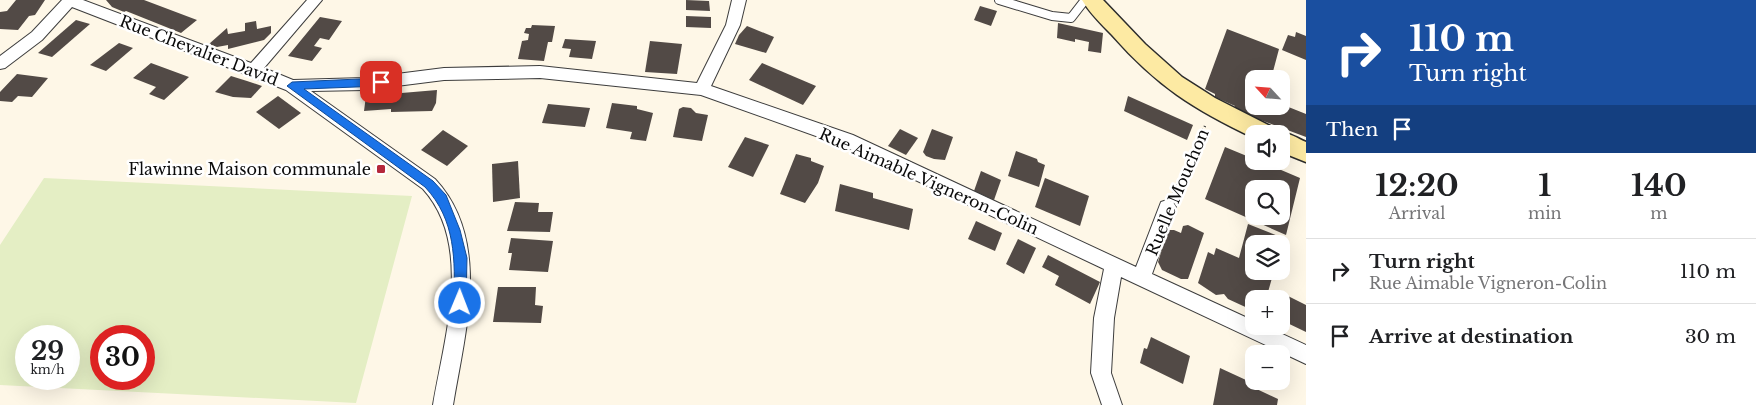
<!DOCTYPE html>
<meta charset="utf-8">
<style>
body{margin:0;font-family:"Libre Baskerville",serif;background:#f2f2f2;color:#202124;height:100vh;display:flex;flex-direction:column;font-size:19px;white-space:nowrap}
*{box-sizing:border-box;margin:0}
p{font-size:16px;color:#757577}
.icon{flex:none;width:28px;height:28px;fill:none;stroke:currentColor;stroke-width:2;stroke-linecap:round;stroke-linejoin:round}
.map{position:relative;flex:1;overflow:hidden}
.panel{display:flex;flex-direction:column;background:#fff;width:450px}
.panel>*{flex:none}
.guide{background:#1a4fa0;color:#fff;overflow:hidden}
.needle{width:32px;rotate:296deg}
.fabs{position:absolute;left:1245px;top:70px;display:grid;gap:10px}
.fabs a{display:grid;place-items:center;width:45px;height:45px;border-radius:10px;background:#fff;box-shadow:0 5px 20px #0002;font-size:25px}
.speed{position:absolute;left:15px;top:325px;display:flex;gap:10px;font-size:25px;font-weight:700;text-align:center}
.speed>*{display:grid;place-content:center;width:65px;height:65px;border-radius:50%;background:#fff;box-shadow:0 5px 20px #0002;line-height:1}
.speed small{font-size:12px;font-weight:400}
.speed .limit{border:8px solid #d22;background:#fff;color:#111}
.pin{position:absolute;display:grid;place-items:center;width:42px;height:42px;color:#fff;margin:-21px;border-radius:10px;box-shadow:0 2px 8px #0006}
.me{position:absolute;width:55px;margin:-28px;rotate:1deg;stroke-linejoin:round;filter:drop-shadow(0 0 4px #0008)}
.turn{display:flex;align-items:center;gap:18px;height:105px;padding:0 20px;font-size:22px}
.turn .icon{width:65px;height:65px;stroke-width:2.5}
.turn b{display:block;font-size:35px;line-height:42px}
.then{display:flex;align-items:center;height:48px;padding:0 20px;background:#0003;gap:10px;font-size:19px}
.eta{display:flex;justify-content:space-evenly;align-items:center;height:85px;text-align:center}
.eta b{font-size:30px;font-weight:800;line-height:35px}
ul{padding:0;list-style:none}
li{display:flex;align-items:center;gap:15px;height:65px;padding:0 20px;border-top:1px solid #e0e0e0}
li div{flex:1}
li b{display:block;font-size:19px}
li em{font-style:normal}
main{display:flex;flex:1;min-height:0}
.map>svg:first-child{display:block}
</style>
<main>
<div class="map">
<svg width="1306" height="405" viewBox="0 0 1306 405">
<rect width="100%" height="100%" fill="#fef7e7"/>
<path fill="#e4eec4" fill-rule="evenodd" d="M44,178L412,196L356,403L0,385V245ZM26,336H69V379H26ZM101,336H144V379H101Z"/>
<g fill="#524a46" fill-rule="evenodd">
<path d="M16,0H45L35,15L29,16L18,30L0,29V12L7,11Z"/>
<path d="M106,0H144L197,20L181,33L126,11L124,12L112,7Z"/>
<path d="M686,0L709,1L710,11L686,10Z"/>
<path d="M980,6L997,11L991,26L974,20Z"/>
<path d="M686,16L711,17V28L686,27Z"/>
<path d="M320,17L342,21L329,40L320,38L314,46L322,48L312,61L288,56Z"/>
<path d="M76,20L90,24L52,57L38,53Z"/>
<path d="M256,21L257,29L271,26V33L264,40L228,49V45L217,47L209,44L227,28L228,34L245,31V23Z"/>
<path d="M1058,23L1103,33L1101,53L1088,51L1089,42L1075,39V42L1057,38Z"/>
<path d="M532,25L555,26L552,42H548L544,61L518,59L522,41L528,40L529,34L524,33L526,28H531Z"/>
<path d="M747,26L774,37L766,53L735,44L739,35Z"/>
<path d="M1227,29L1279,49L1271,79H1254V106H1281V104L1306,114V137L1239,112L1234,108L1235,106L1215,97V94L1205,89Z"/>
<path d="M1296,32L1306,36V60L1282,50L1288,35L1295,37Z"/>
<path d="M565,39L596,41L592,59L569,57L571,49L562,48Z"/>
<path d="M650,41L682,44L677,74L645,72Z"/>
<path d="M119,43L133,48L106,71L90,65Z"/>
<path d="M151,63L189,77L164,100L149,94L156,87L133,78Z"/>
<path d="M762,63L816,86L803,105L749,80Z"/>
<path d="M17,74L48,78L32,97L18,96L12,102L0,101V92Z"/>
<path d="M231,76L247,81L262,86L251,98L233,97L215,92Z"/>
<path d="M437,90L436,103L432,111L391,112V109L364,111L366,96Z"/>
<path d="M278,96L301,113L279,129L256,112Z"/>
<path d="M1128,96L1193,125L1187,140L1124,111Z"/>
<path d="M612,103L637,106V109L653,113L646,141L630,139L632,132L606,128Z"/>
<path d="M548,104L590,108L585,127L542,123Z"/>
<path d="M683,107L691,108L696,113L708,115L702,141L673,137L679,109Z"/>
<path d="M900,129L918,138L906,155L888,146Z"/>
<path d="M932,129L953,137L945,160L934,159L926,156L923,152Z"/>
<path d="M443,130L468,146L447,166L421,150Z"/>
<path d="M745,137L769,145L753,177L728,167Z"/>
<path d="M1225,147L1254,159V161H1260L1300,178L1286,235L1205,199ZM1254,189H1281V216H1254Z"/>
<path d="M1016,151L1037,159L1038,162L1045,165L1039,187L1008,176Z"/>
<path d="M796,154L811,158V161L824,166L818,183L805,203L780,194Z"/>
<path d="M518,161L520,198L493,202L492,164Z"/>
<path d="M981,171L1001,180L994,200L974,191Z"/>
<path d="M1045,178L1089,196L1080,226L1035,207Z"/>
<path d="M840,184L873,193V198L913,209L909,230L835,211Z"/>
<path d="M515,202L539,203L538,212H553L550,232L507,231Z"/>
<path d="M976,221L1002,233L995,251L968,239Z"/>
<path d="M1248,224L1283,238L1281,244H1254V271H1274L1266,299H1254V311L1228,299L1224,294L1216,295L1198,283L1208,252L1214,255L1216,248L1239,258Z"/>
<path d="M1188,225L1204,233L1188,279H1181L1162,270L1158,262L1168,230H1174L1181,233L1183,226Z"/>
<path d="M511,238L553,241L548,272L509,270L512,253H508Z"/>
<path d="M1018,239L1036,248L1024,274L1006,264Z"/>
<path d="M1048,255L1100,282L1090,304L1055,285L1059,276L1042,267Z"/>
<path d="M498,287H536L535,305L543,306L541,323L493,322Z"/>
<path d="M1280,292L1306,305V332L1281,320V299H1278Z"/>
<path d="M1151,337L1190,356L1183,384L1140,363L1144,348L1147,349Z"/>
<path d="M1220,368L1246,380V384L1278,399L1277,405H1213Z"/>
</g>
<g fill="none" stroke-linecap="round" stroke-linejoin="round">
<defs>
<path id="lane" d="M999,0L1052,16L1071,18L1085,0"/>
<path id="street" d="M62,0H83L251,63L307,0H322L264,68L293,80L365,78L444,68L540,66L697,83L726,25L732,0H746L740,25L711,86L853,135L1136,267L1161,202L1167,200L1173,202L1176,207L1152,274L1254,321V326H1265L1306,345V364L1121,277L1114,318L1111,373L1122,405H1102L1091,373L1094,318L1104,269L841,145L701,95L540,78L444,80L365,90L311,91L435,179C492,240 465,332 453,405H433C444,339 474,245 423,189L286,90L72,7L42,40L5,68L0,69V56L32,32Z"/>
<path id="secondary" d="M1082,0H1103L1145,44L1182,77L1215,98L1274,128L1277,133C1287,131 1297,138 1306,142V162L1281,152V134H1254V138C1193,109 1157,86 1112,35C1101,24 1090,13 1082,0Z"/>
</defs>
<use href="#lane" stroke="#3d3d3d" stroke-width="10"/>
<use href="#street" stroke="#3d3d3d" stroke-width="2"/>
<use href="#secondary" stroke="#2c2c2c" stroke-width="3"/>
<path stroke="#2c2c2c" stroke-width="2.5" stroke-dasharray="4.5 2.5" stroke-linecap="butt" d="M1178,184L1205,126"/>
<path stroke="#2c2c2c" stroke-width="3" stroke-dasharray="5.5 2.5" stroke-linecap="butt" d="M1174,193L1179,182"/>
<use href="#lane" stroke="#fff" stroke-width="8"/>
<use href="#street" fill="#fff" fill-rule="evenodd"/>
<use href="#secondary" fill="#fdeaa3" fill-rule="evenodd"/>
</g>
<path fill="#1a73e8" stroke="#114b97" d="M381,78L386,82L381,86L304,89L433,181L446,195L460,230L467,258L466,303L464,307L460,309L455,307L454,303C455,260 456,220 425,187L287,86L292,82Z"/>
<rect fill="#b5273b" stroke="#fff" stroke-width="2" x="376" y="164" width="10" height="10" rx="2.5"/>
<g text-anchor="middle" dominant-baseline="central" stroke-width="5" stroke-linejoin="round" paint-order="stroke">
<g font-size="16" fill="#0a0a0a" stroke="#fff">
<text transform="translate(199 50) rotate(21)">Rue Chevalier David</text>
<text transform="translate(929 181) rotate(24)">Rue Aimable Vigneron-Colin</text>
<text transform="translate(1177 192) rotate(-67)">Ruelle Mouchon</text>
</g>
<g font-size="16" fill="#0a0a0a" stroke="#fff" text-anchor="end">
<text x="371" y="169">Flawinne Maison communale</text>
</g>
</g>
</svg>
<div class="fabs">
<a><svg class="needle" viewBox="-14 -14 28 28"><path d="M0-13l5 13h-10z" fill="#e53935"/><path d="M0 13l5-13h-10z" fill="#757577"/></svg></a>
<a><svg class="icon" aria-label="sound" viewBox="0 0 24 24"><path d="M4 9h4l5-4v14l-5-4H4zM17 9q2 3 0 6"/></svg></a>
<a><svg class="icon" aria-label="search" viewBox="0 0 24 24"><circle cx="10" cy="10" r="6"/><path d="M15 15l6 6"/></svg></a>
<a><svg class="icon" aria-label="layers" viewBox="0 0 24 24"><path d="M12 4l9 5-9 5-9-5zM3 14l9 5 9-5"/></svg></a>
<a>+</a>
<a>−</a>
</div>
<div class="speed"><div>29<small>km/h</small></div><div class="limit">30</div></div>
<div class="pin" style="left:381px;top:82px;background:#d93025"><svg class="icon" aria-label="arrive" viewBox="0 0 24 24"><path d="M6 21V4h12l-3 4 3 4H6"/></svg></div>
<svg class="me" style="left:460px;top:303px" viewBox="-20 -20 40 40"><circle r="17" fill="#1a73e8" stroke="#fff" stroke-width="3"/><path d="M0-11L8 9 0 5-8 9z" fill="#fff"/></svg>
</div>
<section class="panel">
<div class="guide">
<div class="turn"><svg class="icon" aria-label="right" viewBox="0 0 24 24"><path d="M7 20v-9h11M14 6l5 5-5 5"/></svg><div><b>110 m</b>Turn right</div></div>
<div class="then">Then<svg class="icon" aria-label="arrive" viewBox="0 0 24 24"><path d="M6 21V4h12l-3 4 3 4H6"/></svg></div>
</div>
<div class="eta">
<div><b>12:20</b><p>Arrival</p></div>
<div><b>1</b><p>min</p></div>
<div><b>140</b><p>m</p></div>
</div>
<ul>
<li><svg class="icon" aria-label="right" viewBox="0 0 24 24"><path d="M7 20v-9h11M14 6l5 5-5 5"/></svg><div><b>Turn right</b><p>Rue Aimable Vigneron-Colin</p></div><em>110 m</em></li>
<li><svg class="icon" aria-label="arrive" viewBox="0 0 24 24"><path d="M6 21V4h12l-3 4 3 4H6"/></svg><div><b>Arrive at destination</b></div><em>30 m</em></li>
</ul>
</section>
</main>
